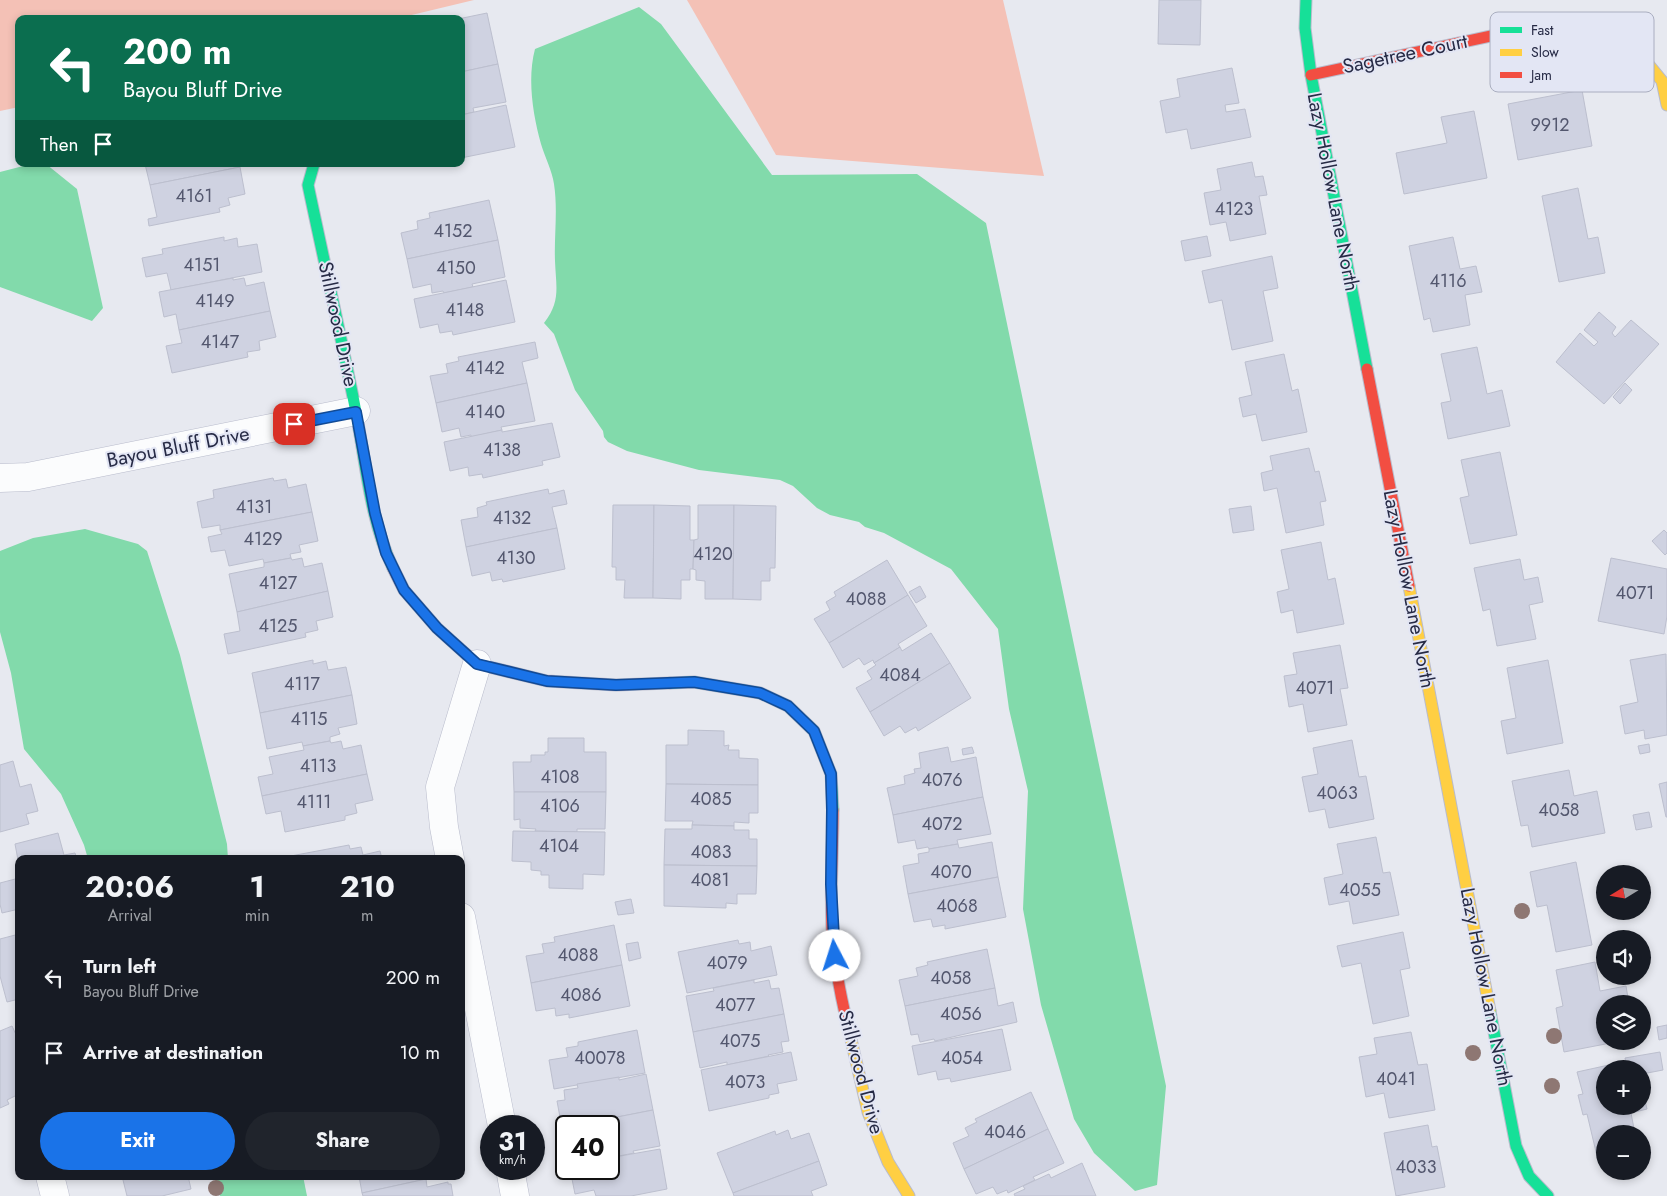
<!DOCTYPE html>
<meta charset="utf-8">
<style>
body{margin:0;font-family:Jost,sans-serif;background:#20242c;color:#f1f3f6;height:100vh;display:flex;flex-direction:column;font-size:19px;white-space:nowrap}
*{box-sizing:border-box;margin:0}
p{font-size:16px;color:#9ea1a6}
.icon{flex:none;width:28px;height:28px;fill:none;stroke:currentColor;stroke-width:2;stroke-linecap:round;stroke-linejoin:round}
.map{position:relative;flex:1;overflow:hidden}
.panel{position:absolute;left:15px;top:855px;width:450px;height:325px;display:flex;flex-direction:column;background:#171b24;border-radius:10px;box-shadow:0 2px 8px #0003}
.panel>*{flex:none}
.guide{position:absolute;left:15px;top:15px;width:450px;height:152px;border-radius:10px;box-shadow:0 2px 8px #0003;background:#0b6e4f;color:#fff;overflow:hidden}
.needle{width:32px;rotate:259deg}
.controls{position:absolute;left:1596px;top:865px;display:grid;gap:10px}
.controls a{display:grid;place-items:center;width:55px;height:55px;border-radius:50%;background:#171b24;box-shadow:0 2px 8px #0003;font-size:25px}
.speed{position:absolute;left:480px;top:1115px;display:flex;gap:10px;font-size:25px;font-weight:700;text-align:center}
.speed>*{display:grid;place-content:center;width:65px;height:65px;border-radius:50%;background:#171b24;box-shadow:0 2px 8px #0003;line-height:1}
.speed small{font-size:12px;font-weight:400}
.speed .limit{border:2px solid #111;border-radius:8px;background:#fff;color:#111}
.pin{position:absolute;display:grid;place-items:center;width:42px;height:42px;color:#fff;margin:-21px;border-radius:10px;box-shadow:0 2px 8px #0006}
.me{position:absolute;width:55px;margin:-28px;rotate:355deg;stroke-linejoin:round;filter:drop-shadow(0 0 4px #0008)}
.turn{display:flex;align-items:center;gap:18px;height:105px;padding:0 25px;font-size:22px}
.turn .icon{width:65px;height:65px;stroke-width:2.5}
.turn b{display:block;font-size:35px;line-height:42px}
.then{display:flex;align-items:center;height:48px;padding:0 25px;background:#0003;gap:10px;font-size:19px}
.eta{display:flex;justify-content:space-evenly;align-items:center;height:85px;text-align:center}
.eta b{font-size:30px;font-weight:700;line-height:35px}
.action{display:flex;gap:10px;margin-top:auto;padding:10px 25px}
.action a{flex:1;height:58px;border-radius:30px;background:#1a73e8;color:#fff;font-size:20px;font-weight:700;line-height:58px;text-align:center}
.action a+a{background:#20242c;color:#f1f3f6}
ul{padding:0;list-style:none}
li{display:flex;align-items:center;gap:15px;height:75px;padding:0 25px}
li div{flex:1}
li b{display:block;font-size:19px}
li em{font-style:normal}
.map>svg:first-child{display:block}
</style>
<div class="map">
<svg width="1667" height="1196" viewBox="0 0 1667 1196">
<rect width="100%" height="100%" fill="#e7e9f0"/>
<g fill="#f4c1b6">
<path d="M0,0H474L395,19H19V107L0,111Z"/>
<path d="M687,0H1003L1044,176L776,155Z"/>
</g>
<g fill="#82daab">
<path d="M639,7L661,24L772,175L917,174L986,223L1166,1086L1157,1185L1135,1191L1094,1153L1074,1119L1041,1005L1023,909L1028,791L1009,709L998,629L951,569L884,533L865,527L859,522L830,515L817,508L793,486L780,480L699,470L627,451L608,442L604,437L603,431L575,390L554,334L544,323C561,301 556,287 555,261C554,236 558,210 554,184C552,171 545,157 541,144C533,115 527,79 535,49Z"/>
<path d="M31,164H46L77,189L103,308L92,321L0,287V172Z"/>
<path d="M85,529L138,544L147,551L180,655L227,844L228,859H88L84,845L61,794L24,749L11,673L0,632V551L33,538Z"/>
<path d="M215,1176H303L307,1196H220Z"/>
</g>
<g fill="#cfd2e1" stroke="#bcbfce">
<path d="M1159,0H1201L1200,45L1158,44Z"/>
<path d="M487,13L498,64L461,72V19H458Z"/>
<path d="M498,64L506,102L473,108L474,112L461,115V72Z"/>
<path d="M1232,68L1239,103L1225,105L1226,112L1245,109L1251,137L1191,149L1187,129L1166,133L1160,101L1180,97L1177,79Z"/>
<path d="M1582,90L1592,146L1518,160L1508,104Z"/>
<path d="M506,105L515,147L461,158V115Z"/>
<path d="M1474,111L1487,178L1404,194L1396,153L1447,143L1441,117Z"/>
<path d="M1252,162L1255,177L1263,176L1267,195L1259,196L1266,234L1230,241L1226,222L1210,225L1204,193L1221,190L1217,169Z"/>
<path d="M145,164H239L240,167L150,185Z"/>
<path d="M240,167L245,194L228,198L230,205L219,208L220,212L149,226L148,219L157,217L150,185Z"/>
<path d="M1578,188L1588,239L1598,237L1605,273L1559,282L1542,196Z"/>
<path d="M489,200L498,240L407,259L401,233L418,229L417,221L430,218L429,213Z"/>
<path d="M1207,236L1211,256L1185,261L1181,241Z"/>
<path d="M224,237V241L237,238L238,247L257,244L262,272L171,290L167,273L146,277L142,258L163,254L162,249Z"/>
<path d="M1453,237L1460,269L1476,266L1482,292L1465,295L1470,325L1433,332L1430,318L1424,320L1409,246Z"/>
<path d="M498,240L505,277L472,284L473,287L444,293L443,291L432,293L431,284L413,288L407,259Z"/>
<path d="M1272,256L1278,288L1263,291L1273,341L1232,350L1222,300L1209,303L1202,271Z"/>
<path d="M233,278V280L244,278L246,286L264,282L270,311L179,330L176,314L164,317L159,292Z"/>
<path d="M506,280L515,322L453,335L452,331L440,333L438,324L420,328L414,299Z"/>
<path d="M270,311L276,337L259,341L260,350L247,352L248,357L172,373L166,346L182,343L179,330Z"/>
<path d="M1599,312L1616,327L1612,333L1615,337L1631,320L1659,344L1604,404L1556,362L1580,333L1594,346L1598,342L1584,330Z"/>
<path d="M535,342L538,358L522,362L527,383L436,403L430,376L448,373L446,364L459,361L458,357Z"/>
<path d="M1477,347L1487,394L1502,390L1510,426L1448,439L1441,403L1451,401L1441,354Z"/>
<path d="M1284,354L1292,391L1298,389L1307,432L1262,441L1256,414L1243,417L1239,398L1252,395L1245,362Z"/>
<path d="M527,383L535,421L501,427L502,430L471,437V435L461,437L459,428L442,432L436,403Z"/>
<path d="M1625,383L1632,390L1620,404L1613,397Z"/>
<path d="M552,423L560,457L542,461L543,465L483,478L482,474L469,476L468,467L450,471L444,442L502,430V432Z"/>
<path d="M1309,448L1315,472L1319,471L1326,501L1320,502L1324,525L1286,533L1277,488L1264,491L1261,473L1273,470L1270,456Z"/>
<path d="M1500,452L1517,535L1470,544L1460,498L1469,496L1461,460Z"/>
<path d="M273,478L274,481L286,479L288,488L306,484L312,512L220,530V525L202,528L197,502L214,498L213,490Z"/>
<path d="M548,489L549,494L564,490L567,504L552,507L557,528L466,547L461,520L478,517L477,508L487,505L486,502Z"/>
<path d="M613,505H654L653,598H624L625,580H616V567H612Z"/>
<path d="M654,505L690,506V540H694L693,569H690V580H681V599L653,598Z"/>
<path d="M698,505H734L733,599H705V581L696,580V570L693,569L694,540L698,539Z"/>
<path d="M734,505L776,506L775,568H770V581H761V600L733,599Z"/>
<path d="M1251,506L1254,530L1233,533L1229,509Z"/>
<path d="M312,512L318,541L299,545L301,552L290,554L291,558L264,563L263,559L229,566L225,550L211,552L208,537L222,534L220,530Z"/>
<path d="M557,528L565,569L503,582L502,579L492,581L490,572L472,576L466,547Z"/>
<path d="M1664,530L1667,533V553L1665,555L1652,541Z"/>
<path d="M1321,542L1328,580L1335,578L1344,624L1297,633L1293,610L1281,613L1277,592L1289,589L1281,550Z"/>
<path d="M291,558L292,560L302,558L304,567L322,563L328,591L237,612L229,574L264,567V563Z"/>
<path d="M1611,558L1667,569V616L1664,634L1598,621Z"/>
<path d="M1520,559L1524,580L1538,577L1543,602L1529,605L1536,639L1497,646L1490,609L1483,611L1474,568Z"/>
<path d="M887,560L908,595L829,643L814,619L830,610L826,602L836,596L834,592Z"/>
<path d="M920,586L926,597L916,603L909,592Z"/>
<path d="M328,591L333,617L316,621L318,630L305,633L306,637L228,654L224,634L240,631L237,612Z"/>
<path d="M908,595L927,626L898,644L900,647L874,663L873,660L864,665L859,658L843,668L829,643Z"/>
<path d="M931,633L950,663L870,712L856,688L872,679L867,671L876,665L874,663L900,647L902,651Z"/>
<path d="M1340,645L1348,688L1340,689L1347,725L1308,732L1303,704L1289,707L1284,676L1297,674L1293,653Z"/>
<path d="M1666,654L1667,735L1645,739L1644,730L1625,734L1620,706L1638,702L1630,660Z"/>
<path d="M313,660V664L326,661L328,670L346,667L352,695L260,713L252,673Z"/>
<path d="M1548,660L1563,743L1507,754L1501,721L1516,718L1507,668Z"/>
<path d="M950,663L971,698L918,731L916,727L905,733L900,726L884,736L870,712Z"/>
<path d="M352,695L357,724L338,728L340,734L330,737V741L303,746L302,742L267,749L260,713Z"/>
<path d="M688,730L724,731V746L729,745L728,750H739V758L758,759V785L666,784V745H688Z"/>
<path d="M548,738H584V752H606V792H514L513,762H531V755H545V752H548Z"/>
<path d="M1352,740L1359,777L1366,776L1374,819L1329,828L1325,809L1309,812L1302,777L1318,774L1313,748Z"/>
<path d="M330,741L331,743L341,741L343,749L361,745L367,774L262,796L258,777L273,774L269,757L304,750L303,746Z"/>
<path d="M1649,744L1650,752L1640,754L1638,746Z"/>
<path d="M948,747L951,762L976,757L983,797L893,815L887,788L905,784L904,776L915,773L914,769L921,768L919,753Z"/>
<path d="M972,747L974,753L963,755L962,749Z"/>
<path d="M13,761L20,787L31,784L38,811L26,814L29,824L0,832V765Z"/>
<path d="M1569,770L1574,796L1597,791L1605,833L1532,847L1528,825L1521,826L1512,781Z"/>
<path d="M367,774L373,800L355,804L357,813L345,816V820L285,832L281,811L266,814L262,796Z"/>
<path d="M1667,782V817H1666L1659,784Z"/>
<path d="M666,784L758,785V813H749V823L734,822V826L692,825L693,821H665Z"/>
<path d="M514,792H606L605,829H577V832L535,831L536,829L520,828V819L514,820Z"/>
<path d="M983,797L991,834L957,840L958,844L929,849L928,847L917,849L915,840L898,843L893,815Z"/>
<path d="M1649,812L1652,827L1636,830L1633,815Z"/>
<path d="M692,825L734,826V830H749V839H757V866L664,865L665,829H692Z"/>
<path d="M513,831L605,832L604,875L583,874V889L549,888V875H541V871L531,870V862L512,861Z"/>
<path d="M58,833L64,855L75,853L77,859H19V861L18,860L15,844Z"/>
<path d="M1376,837L1383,873L1390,872L1399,915L1353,924L1349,901L1329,905L1324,878L1343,874L1337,844Z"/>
<path d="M992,842L998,877L908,894L903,866L919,863L918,854L929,852V849L958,844L959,848Z"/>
<path d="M349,845L350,849L361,847L363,855L380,851L382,859H275Z"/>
<path d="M1576,862L1592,945L1556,952L1547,905L1537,907L1530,872Z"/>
<path d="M664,865L757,866L756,894H737V904L726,903V908L664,906Z"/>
<path d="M998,877L1006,917L945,929V925L933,927L931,919L914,922L908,894Z"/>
<path d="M19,878V909L2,913L0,904V883Z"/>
<path d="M631,899L634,913L618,915L615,902Z"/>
<path d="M614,925L622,965L531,983L526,956L544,953L542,944L555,942L554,937Z"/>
<path d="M1403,932L1410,968L1400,970L1409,1016L1373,1024L1361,963L1342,967L1337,946Z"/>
<path d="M19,934V999L7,1002L0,976V939Z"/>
<path d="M738,940L739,944L750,942L751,951L771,946L777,975L687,993L678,952Z"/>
<path d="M638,942L641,958L629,961L626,944Z"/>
<path d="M987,949L995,988L905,1006L899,980L918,976L916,968L928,965L927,962Z"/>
<path d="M1595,962L1600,991L1626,986L1629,1004H1605V1041H1621L1564,1052L1556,1008L1563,1006L1556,970Z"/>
<path d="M622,965L630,1006L569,1018V1014L556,1016L555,1008L536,1011L531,983Z"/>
<path d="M754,980V983L769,980L771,989L779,988L784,1014L693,1032L686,996L714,991L713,988Z"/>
<path d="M995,988L998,1006L1013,1002L1017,1022L935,1041L934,1039L920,1042L918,1034L911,1035L905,1006Z"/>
<path d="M784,1014L789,1041L781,1042L783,1052L768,1055L769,1056L727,1065V1062L700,1068L693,1032Z"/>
<path d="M1667,1025V1038L1659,1040L1657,1027Z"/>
<path d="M12,1026L19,1041V1094L7,1100L9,1104L0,1108V1031Z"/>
<path d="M1002,1029L1011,1070L951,1082L950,1078L938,1080L936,1071L918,1075L912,1046Z"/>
<path d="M637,1030L645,1073L554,1089L549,1060L568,1057L566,1048L578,1046V1042Z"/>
<path d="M1411,1032L1418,1065L1427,1064L1435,1110L1389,1118L1384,1093L1366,1097L1359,1057L1377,1054L1374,1038Z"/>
<path d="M791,1052L797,1080L777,1084L779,1093L769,1095V1098L709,1111L701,1070Z"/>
<path d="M1660,1052L1663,1070L1642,1074V1069H1627L1625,1058Z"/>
<path d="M1618,1063L1619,1069H1605V1106H1642V1088L1647,1109L1631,1113L1635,1134H1605V1154L1597,1156L1587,1114L1583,1115L1578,1095L1583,1094L1577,1072Z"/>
<path d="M646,1074L653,1110L562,1128L557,1101L565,1100L564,1090L578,1088L577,1084L619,1077V1080Z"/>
<path d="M1031,1092L1048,1129L964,1169L953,1143L969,1136L965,1128L977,1122L975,1119Z"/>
<path d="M653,1110L660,1146L633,1151L634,1153L609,1158V1126H571Z"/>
<path d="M1428,1125L1432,1147L1437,1146L1445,1187L1396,1196L1384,1133Z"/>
<path d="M1048,1129L1064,1163L1033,1177L1035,1180L1008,1193L1007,1190L997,1194L993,1187L976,1194L964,1169Z"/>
<path d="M788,1130L791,1139L809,1133L819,1161L733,1193L717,1153L775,1131L776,1135Z"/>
<path d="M660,1149L667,1189L631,1196H596L594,1190L575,1194L570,1169H609V1158Z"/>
<path d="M819,1161L827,1185L811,1191L813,1196H734L733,1193Z"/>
<path d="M1082,1163L1096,1196H1015L1014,1194L1025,1189L1023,1186L1049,1174L1051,1178Z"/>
<path d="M122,1176H188L191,1189L162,1196H127Z"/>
<path d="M359,1176H431L426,1177V1179L362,1193Z"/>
<path d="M426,1179L427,1187L448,1182V1184H451L453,1196H363L362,1193Z"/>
</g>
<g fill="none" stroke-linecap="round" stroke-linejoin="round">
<defs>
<g id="street">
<path d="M0,478L28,477L356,411"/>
<path d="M450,859L444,827L440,787L477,664"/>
<path d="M461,917L502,1126"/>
<path d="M510,1169L515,1196"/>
<path d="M50,1176L55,1196"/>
</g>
<g id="fast">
<path d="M1306,0L1305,28L1311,75L1367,369"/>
<path d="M314,164L308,185C324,261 341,336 356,412C366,464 370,520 393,568"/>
<path d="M670,683L694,682L760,693L788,706L814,731L831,774L833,810"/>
<path d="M1490,1011L1516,1146L1529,1176L1548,1196"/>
</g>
<g id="slow">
<path d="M1625,42L1635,48L1662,81L1667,105"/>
<path d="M1409,586L1490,1011"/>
<path d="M849,1031L868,1112L888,1162L909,1196"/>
</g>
<g id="jam">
<path d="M1311,75L1555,22L1596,25L1625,42"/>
<path d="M1367,369L1409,586"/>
<path d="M393,568L404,590L437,628L477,664L547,681L616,685L670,683"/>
<path d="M833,810C833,855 829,900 833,944C836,974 842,1002 849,1031"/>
</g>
</defs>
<use href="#street" stroke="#b9bccc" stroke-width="29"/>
<use href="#fast" stroke="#b9bccc" stroke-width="13"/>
<use href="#slow" stroke="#b9bccc" stroke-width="13"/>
<use href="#jam" stroke="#b9bccc" stroke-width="13"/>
<use href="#street" stroke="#fbfcfd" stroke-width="28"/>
<use href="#fast" stroke="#16e098" stroke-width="11"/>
<use href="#slow" stroke="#ffcf43" stroke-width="11"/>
<use href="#jam" stroke="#f24e42" stroke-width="11"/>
</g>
<g fill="#8e7773">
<circle cx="1522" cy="911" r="8"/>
<circle cx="1554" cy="1036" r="8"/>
<circle cx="1473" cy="1053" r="8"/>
<circle cx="1552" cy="1086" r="8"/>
<circle cx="216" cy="1188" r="8"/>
</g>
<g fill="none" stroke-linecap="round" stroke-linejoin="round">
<defs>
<path id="route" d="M294,424L356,412L375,513L386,553L404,590L437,628L477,664L547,681L616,685L694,682L760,693L788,706L814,731L831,774L832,810L831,884L835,956"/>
</defs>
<use href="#route" stroke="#114b97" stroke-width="12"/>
<use href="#route" stroke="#1a73e8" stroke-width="9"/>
</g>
<g text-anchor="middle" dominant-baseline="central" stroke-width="4" stroke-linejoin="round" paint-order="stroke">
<g font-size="18" fill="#53576e">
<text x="1550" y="125">9912</text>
<text x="194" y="196">4161</text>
<text x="1234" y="209">4123</text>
<text x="453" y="231">4152</text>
<text x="202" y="265">4151</text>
<text x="456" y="268">4150</text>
<text x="1448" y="281">4116</text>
<text x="215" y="301">4149</text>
<text x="465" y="310">4148</text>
<text x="220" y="342">4147</text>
<text x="485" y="368">4142</text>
<text x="485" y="412">4140</text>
<text x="502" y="450">4138</text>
<text x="254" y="507">4131</text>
<text x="512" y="518">4132</text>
<text x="263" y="539">4129</text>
<text x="713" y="554">4120</text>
<text x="516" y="558">4130</text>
<text x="278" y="583">4127</text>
<text x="1635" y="593">4071</text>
<text x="866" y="599">4088</text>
<text x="278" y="626">4125</text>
<text x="900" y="675">4084</text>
<text x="302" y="684">4117</text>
<text x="1315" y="688">4071</text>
<text x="309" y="719">4115</text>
<text x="318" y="766">4113</text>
<text x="560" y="777">4108</text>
<text x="942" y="780">4076</text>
<text x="1337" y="793">4063</text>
<text x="711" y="799">4085</text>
<text x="314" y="802">4111</text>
<text x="560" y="806">4106</text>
<text x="1559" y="810">4058</text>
<text x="942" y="824">4072</text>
<text x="559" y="846">4104</text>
<text x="711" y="852">4083</text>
<text x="951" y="872">4070</text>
<text x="710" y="880">4081</text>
<text x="1360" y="890">4055</text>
<text x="957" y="906">4068</text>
<text x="578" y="955">4088</text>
<text x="727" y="963">4079</text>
<text x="951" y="978">4058</text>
<text x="581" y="995">4086</text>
<text x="735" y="1005">4077</text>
<text x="961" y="1014">4056</text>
<text x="740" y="1041">4075</text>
<text x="600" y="1058">40078</text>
<text x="962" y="1058">4054</text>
<text x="1396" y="1079">4041</text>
<text x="745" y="1082">4073</text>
<text x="1005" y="1132">4046</text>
<text x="1416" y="1167">4033</text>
</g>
<g font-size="20" fill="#262a45" stroke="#e3e6f4">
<text transform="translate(1405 54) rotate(-12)">Sagetree Court</text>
<text transform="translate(1333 192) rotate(79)">Lazy Hollow Lane North</text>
<text transform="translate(338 324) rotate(78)">Stillwood Drive</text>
<text transform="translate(178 447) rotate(-11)">Bayou Bluff Drive</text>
<text transform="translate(1409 589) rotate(79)">Lazy Hollow Lane North</text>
<text transform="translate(1486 987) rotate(79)">Lazy Hollow Lane North</text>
<text transform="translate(861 1072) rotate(75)">Stillwood Drive</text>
</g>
</g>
<rect x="1490" y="12" width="164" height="80" rx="8" fill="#e3e6f4" stroke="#aaaec0" stroke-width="1"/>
<rect x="1500" y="27" width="22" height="6" fill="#16e098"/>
<rect x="1500" y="49" width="22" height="7" fill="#ffcf43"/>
<rect x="1500" y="72" width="22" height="6" fill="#f24e42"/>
<g font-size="14" fill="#262a45">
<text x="1531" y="35">Fast</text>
<text x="1531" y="57">Slow</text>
<text x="1531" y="80">Jam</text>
</g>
</svg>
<div class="controls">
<a><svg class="needle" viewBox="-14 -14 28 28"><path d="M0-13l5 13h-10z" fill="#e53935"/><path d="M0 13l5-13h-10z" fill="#9ea1a6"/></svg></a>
<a><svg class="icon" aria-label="sound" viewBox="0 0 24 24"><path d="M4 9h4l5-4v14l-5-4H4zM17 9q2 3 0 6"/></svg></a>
<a><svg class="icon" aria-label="layers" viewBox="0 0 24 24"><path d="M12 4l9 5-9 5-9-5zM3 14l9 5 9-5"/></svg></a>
<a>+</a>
<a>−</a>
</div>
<div class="speed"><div>31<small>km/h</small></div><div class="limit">40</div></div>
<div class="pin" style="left:294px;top:424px;background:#d93025"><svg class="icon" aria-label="arrive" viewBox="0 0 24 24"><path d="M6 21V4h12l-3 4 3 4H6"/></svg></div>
<svg class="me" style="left:835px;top:956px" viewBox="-20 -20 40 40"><circle r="19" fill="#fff"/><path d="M0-13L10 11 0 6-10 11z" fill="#1a73e8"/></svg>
<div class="guide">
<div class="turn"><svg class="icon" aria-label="left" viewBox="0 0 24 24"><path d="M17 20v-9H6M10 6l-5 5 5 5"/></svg><div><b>200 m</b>Bayou Bluff Drive</div></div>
<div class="then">Then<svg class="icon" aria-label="arrive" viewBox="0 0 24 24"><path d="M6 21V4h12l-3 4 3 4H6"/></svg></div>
</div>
<section class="panel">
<div class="eta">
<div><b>20:06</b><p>Arrival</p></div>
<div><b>1</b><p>min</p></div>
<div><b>210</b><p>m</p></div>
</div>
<ul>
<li><svg class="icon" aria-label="left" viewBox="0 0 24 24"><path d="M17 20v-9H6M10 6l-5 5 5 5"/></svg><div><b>Turn left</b><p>Bayou Bluff Drive</p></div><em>200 m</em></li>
<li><svg class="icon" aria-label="arrive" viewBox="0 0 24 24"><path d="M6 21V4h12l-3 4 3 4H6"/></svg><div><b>Arrive at destination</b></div><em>10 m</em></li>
</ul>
<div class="action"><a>Exit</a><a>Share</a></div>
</section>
</div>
